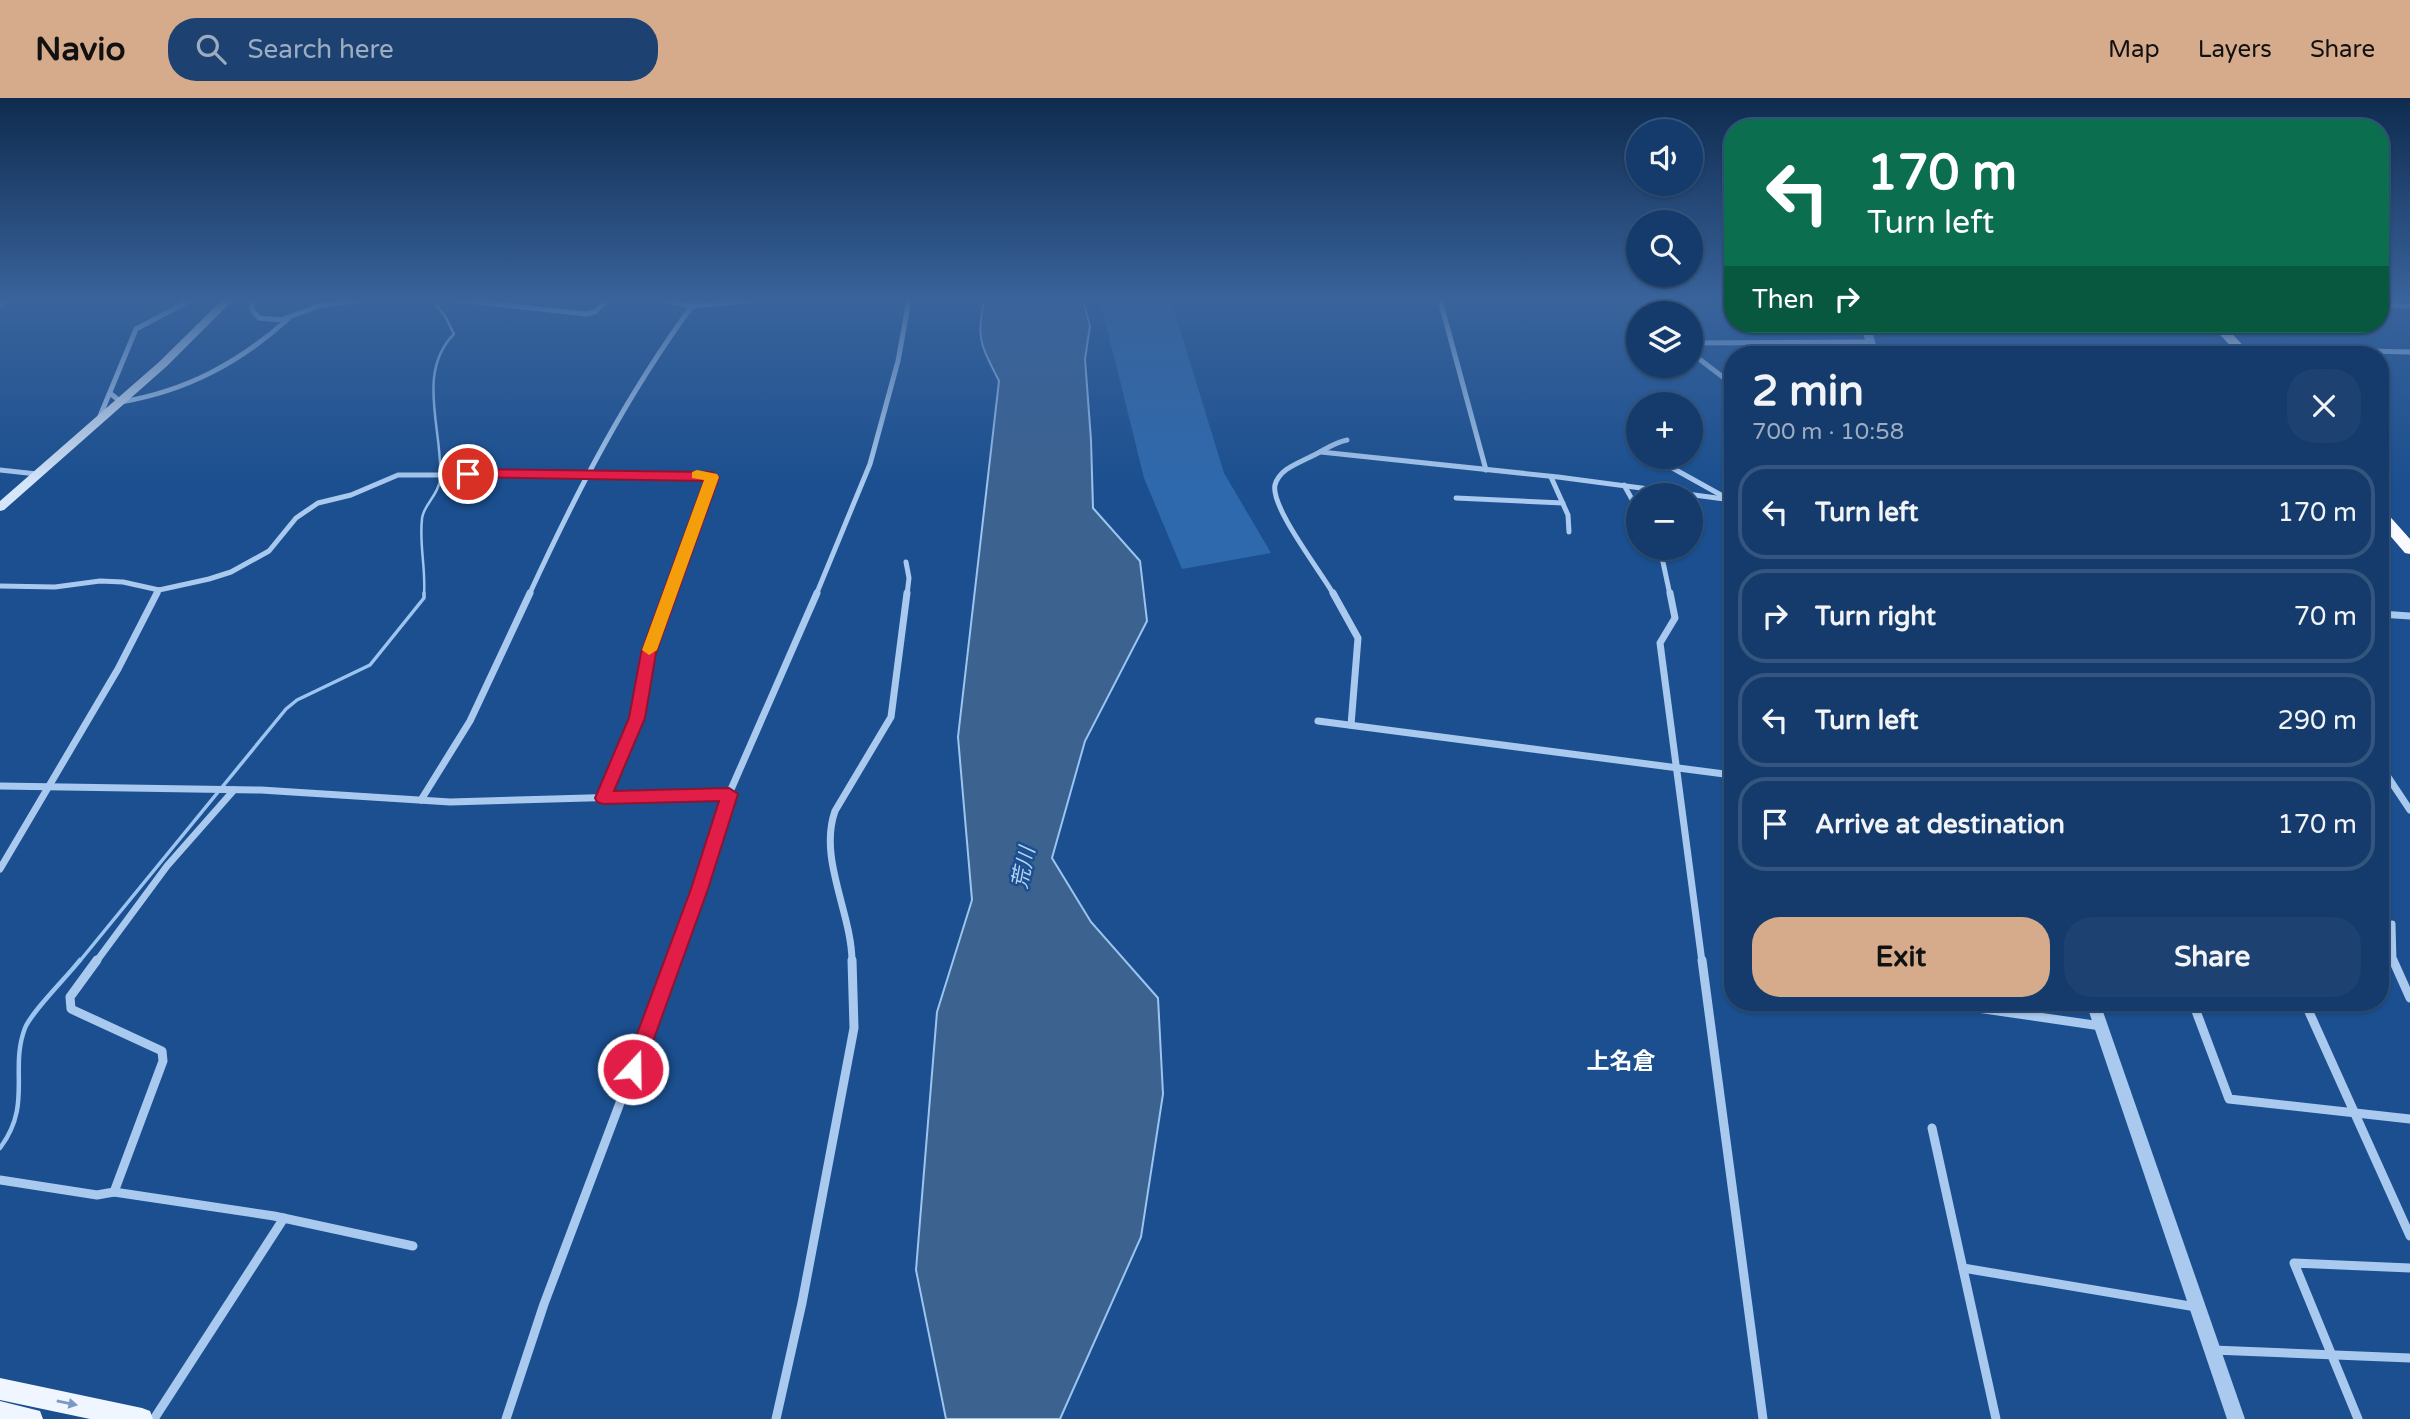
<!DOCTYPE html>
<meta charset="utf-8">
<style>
body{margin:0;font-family:"Varela Round","Noto Sans JP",sans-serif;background:#1d4271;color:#f1f3f6;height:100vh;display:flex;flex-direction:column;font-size:26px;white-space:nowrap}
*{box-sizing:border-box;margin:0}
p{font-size:23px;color:#9dadc1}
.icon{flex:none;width:38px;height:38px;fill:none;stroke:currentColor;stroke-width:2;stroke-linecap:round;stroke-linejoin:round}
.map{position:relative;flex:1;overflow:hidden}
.drawer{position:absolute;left:1724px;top:248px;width:665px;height:665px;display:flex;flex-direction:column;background:#143b6b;border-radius:28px;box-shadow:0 2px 5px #0004,0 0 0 2px #33557e}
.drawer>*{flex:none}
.banner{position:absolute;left:1724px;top:21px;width:665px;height:214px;border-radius:28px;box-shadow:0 2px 5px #0004,0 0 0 2px #33557e;background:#0b6e4f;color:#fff;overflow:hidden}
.buttons{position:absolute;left:1626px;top:21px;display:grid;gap:14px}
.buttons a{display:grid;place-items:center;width:77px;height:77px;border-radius:50%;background:#143b6b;box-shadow:0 2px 5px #0004,0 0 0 2px #33557e;font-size:35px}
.pin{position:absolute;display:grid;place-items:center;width:60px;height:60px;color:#fff;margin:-30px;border:4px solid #fff;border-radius:50%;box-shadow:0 2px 7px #0007}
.me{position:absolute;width:77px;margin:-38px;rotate:21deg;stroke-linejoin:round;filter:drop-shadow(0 0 5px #0008)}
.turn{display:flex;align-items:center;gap:24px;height:147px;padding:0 28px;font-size:32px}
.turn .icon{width:91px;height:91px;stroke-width:2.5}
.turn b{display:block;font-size:49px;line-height:60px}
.then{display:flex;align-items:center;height:66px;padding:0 28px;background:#0003;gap:14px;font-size:26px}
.round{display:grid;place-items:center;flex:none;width:74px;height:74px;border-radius:28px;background:#1d4271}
.headline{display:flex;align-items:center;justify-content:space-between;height:119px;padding:0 28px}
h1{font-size:42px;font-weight:700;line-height:52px}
.cta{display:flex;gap:14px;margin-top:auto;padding:14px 28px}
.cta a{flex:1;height:80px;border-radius:28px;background:#d6ab8b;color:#111;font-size:28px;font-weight:700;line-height:80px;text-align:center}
.cta a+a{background:#1d4271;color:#f1f3f6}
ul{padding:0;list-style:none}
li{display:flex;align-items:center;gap:21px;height:94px;margin:0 14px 10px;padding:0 14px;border:4px solid #33557e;border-radius:28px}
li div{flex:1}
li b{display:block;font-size:26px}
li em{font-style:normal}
header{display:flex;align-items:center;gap:42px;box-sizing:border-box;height:98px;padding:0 35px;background:#d6ab8b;color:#111}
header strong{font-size:33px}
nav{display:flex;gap:38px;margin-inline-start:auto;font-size:24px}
.search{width:490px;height:63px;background:#1d4271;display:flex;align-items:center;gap:18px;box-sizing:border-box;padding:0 24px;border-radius:28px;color:#9dadc1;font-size:26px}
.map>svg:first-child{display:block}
</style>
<header>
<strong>Navio</strong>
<div class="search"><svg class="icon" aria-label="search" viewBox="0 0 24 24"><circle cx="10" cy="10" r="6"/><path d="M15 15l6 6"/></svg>Search here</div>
<nav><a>Map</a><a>Layers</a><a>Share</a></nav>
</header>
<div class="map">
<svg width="2410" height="1321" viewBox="0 0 2410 1321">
<rect width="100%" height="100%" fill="#1b4f8f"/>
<path fill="#2e69ad" d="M1100,202H1171L1224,375L1271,455L1182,471L1144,380Z"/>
<path fill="#3c6290" stroke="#9cc4f0" stroke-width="2" d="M984,202H1083L1090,228L1085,261L1091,342L1093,410L1140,463L1147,523L1085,643L1052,760L1091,824L1158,900L1163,996L1141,1139L1060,1321H946L916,1172L937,914L972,802L958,639L999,283C981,247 976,242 984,202Z"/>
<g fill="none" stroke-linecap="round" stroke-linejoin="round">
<path stroke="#9cc4f0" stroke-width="2.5" d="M424,497C426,471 419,446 422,421C423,407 438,398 440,382C444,335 415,275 454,236L445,218L432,202"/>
<path stroke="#9cc4f0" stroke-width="3.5" d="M79,864L286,611L297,602L370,567L424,500V495"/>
<path stroke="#9cc4f0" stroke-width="4.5" d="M0,1050C33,1006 9,972 25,930C32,913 67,879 80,862"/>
<g stroke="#a9c9ee" stroke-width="5">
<path d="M253,202L251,210L259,220L281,222L321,207L364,202"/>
<path d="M458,202L586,216L595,214L607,202"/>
<path d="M663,202L692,208L756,202"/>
<path d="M1440,202L1486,372"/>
<path d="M1654,202L1662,215"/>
<path d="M0,207L6,202"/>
<path d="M2380,207L2410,208"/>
<path d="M1690,245L1871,244"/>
<path d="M2239,250L2410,254"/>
<path d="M1690,254L1732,286"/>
<path d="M111,296L121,304C186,293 239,265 288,221"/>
<path d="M98,323L136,231L191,202"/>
<path d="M1321,354L1558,379L1732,402"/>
<path d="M1658,362L1730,402L1732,413"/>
<path d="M0,372L37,376"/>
<path d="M1551,379L1568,417L1569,434"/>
<path d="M1624,387L1638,412"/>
<path d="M1456,400L1563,405"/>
<path d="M1660,450L1670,497"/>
<path d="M906,464L909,480L907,497"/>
<path d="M0,488L55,489L100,483L123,484L159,492L209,481L231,474L269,453L296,420L318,405L351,397L398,377H710V385L669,497"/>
<path d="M156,497L159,492"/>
<path d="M529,497C576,395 626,298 692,208"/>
<path d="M816,497L870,366L898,263L909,202"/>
<path d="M1334,497C1322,475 1270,409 1275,387C1279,372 1296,366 1308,360C1322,354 1332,345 1347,342"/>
</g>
<g stroke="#a9c9ee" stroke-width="7">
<path d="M1333,495L1358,540L1351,627"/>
<path d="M1670,495L1675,520L1660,545L1702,864"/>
<path d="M2380,516L2410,518"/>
<path d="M1318,623L1732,677"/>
<path d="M2380,667L2410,712"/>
<path d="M0,688L261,692L450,704L729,696"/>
<path d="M603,700L637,620L648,555L670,495"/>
<path d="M421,702L470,623L530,495"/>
<path d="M0,771L118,571L157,495"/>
<path d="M2392,826L2393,864"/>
<path d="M96,864L167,768L234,692"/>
<path d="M674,864L729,696L817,495"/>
<path d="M852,864C852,815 818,761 835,713L891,619L907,495"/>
</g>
<g stroke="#a9c9ee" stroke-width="9">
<path d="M97,862L70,899L71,911L162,953L163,963L114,1094L274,1118L413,1148"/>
<path d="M1702,862L1763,1321"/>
<path d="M2393,862L2410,900"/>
<path d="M1943,905L2101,928"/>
<path d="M2193,905L2229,1001L2410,1021"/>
<path d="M2305,905L2410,1138"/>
<path d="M1932,1030L1996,1321"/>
<path d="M0,1082L97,1097L114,1094"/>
<path d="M1963,1170L2196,1209"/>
<path d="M2213,1252L2410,1260"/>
<path d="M154,1321L284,1120"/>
<path d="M506,1321L544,1206L674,862"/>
<path d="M776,1321L802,1205L854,930L852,862"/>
<path d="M2358,1321L2294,1165L2410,1170"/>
</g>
<g fill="#a9c9ee" fill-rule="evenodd">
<path d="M1860,226H1870L1879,257H1870Z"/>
<path d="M2086,905H2100L2245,1321H2227Z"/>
</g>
<path fill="#d6e6fa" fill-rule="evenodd" d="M222,202H233L167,268L4,412L0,413V403L159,264Z"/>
<g fill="#f0f6ff" fill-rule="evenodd">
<path d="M0,1280L142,1310L150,1313L153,1321H90L0,1302Z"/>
<path d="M0,1303L40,1313L43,1321H0Z"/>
</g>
<g fill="#f8faff" fill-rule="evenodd">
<path d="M2210,226H2223L2252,257H2239Z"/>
<path d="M2380,411L2385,413L2410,441V456L2405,455L2380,426Z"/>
</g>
</g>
<defs><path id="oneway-solid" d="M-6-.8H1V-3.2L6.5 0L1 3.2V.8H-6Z" transform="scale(1.75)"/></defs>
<use fill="#7b9ac1" href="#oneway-solid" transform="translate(67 1305) rotate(12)"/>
<linearGradient id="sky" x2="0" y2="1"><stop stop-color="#0f2b4f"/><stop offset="0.52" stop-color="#39639b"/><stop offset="1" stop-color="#39639b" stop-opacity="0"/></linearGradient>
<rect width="2410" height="387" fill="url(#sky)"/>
<path fill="#e11d48" stroke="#92132f" stroke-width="2" d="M468,371L712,374L719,379L656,555L645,620L614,693L729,690L738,696L708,791L643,971L640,977L633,979L626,977L624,971L691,791L719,703L603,706L597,704L595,700L629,620L641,555L704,383L463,379V373Z"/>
<path fill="#f59e0b" d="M697,372L717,376L719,379L657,552L649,557L642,552L704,382L692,380V374Z"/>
<g text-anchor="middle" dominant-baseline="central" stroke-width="5" stroke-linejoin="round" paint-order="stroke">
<g font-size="21" font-style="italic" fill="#b5d3f5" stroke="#1b4f8f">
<text transform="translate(1024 770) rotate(-79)">荒川</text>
</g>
<g font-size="23" font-weight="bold" fill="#fff" stroke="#1b4f8f">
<text x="1621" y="964">上名倉</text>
</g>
</g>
</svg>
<div class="buttons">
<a><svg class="icon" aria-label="sound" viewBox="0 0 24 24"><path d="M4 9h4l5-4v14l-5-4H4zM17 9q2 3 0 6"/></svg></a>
<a><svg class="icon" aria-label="search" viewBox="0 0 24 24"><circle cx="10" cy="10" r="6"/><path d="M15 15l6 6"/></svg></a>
<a><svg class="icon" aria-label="layers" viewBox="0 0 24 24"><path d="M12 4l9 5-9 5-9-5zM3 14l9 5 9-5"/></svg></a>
<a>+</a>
<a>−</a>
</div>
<div class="pin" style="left:468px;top:376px;background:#d93025"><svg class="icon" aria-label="arrive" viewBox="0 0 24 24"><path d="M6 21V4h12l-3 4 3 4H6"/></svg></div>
<svg class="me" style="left:633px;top:971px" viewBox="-20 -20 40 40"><circle r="17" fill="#e11d48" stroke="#fff" stroke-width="3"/><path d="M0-11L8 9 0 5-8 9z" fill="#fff"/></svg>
<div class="banner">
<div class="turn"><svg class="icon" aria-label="left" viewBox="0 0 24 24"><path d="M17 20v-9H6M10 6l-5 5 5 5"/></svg><div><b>170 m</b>Turn left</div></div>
<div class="then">Then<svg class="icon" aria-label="right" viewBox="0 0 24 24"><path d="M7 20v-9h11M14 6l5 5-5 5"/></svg></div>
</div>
<section class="drawer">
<div class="headline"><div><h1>2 min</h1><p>700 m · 10:58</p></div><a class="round"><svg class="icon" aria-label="close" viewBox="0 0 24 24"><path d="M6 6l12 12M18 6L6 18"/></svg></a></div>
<ul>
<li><svg class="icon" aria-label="left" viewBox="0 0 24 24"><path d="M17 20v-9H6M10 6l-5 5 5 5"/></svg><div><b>Turn left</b></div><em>170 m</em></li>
<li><svg class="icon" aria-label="right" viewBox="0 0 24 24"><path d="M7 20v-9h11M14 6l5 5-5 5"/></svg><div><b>Turn right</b></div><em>70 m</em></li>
<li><svg class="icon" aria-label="left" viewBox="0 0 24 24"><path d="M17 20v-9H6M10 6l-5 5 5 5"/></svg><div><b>Turn left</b></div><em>290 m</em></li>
<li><svg class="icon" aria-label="arrive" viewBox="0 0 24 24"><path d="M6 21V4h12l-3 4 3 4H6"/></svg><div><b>Arrive at destination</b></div><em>170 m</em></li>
</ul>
<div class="cta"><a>Exit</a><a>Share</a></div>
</section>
</div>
